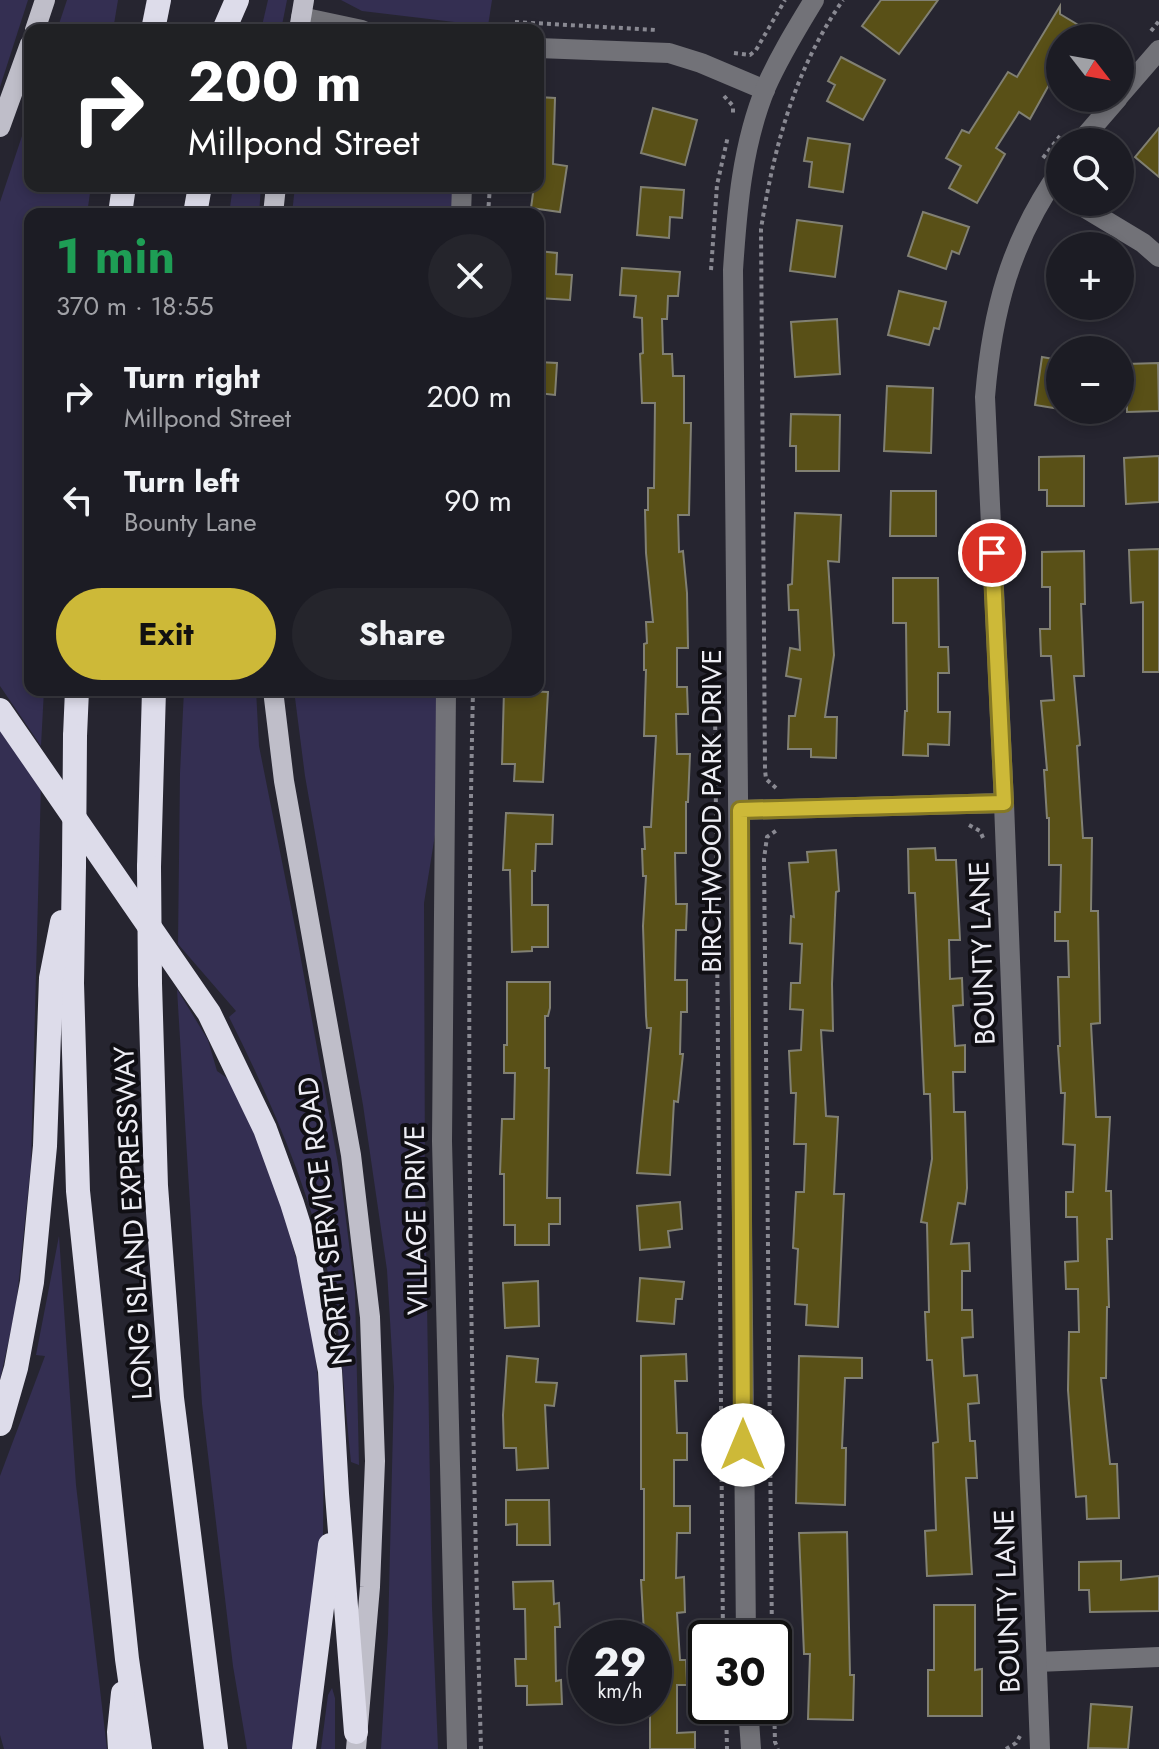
<!DOCTYPE html>
<meta charset="utf-8">
<style>
body{margin:0;font-family:Jost,sans-serif;background:#25252c;color:#f1f3f6;height:100vh;display:flex;flex-direction:column;font-size:30px;white-space:nowrap}
*{box-sizing:border-box;margin:0}
p{font-size:26px;color:#a0a1a6}
.icon{flex:none;width:44px;height:44px;fill:none;stroke:currentColor;stroke-width:2;stroke-linecap:round;stroke-linejoin:round}
.map{position:relative;flex:1;overflow:hidden}
.drawer{position:absolute;left:24px;top:208px;width:520px;height:488px;display:flex;flex-direction:column;background:#1c1c24;border-radius:16px;box-shadow:0 4px 12px #0003,0 0 0 2px #3a3a41}
.drawer>*{flex:none}
.guide{position:absolute;left:24px;top:24px;width:520px;height:168px;border-radius:16px;box-shadow:0 4px 12px #0003,0 0 0 2px #3a3a41;background:#202124;color:#fff;overflow:hidden}
.needle{width:52px;rotate:121deg}
.fabs{position:absolute;left:1046px;top:24px;display:grid;gap:16px}
.fabs a{display:grid;place-items:center;width:88px;height:88px;border-radius:50%;background:#1c1c24;box-shadow:0 4px 12px #0003,0 0 0 2px #3a3a41;font-size:40px}
.speed{position:absolute;left:568px;top:1620px;display:flex;gap:16px;font-size:40px;font-weight:700;text-align:center}
.speed>*{display:grid;place-content:center;width:104px;height:104px;border-radius:50%;background:#1c1c24;box-shadow:0 4px 12px #0003,0 0 0 2px #3a3a41;line-height:1}
.speed small{font-size:20px;font-weight:400}
.speed .limit{border:4px solid #111;border-radius:12px;background:#fff;color:#111}
.pin{position:absolute;display:grid;place-items:center;width:68px;height:68px;color:#fff;margin:-34px;border:4px solid #fff;border-radius:50%;box-shadow:0 2px 8px #0007}
.me{position:absolute;width:88px;margin:-44px;rotate:0deg;stroke-linejoin:round;filter:drop-shadow(0 0 6px #0008)}
.turn{display:flex;align-items:center;gap:28px;height:168px;padding:0 32px;font-size:36px}
.turn .icon{width:104px;height:104px;stroke-width:2.5}
.turn b{display:block;font-size:56px;line-height:68px}
.round{display:grid;place-items:center;flex:none;width:84px;height:84px;border-radius:42px;background:#25252c}
.overview{display:flex;align-items:center;justify-content:space-between;height:136px;padding:0 32px}
h1{font-size:48px;font-weight:700;line-height:60px;color:#1e9e55}
.primary-button{display:flex;gap:16px;margin-top:auto;padding:16px 32px}
.primary-button a{flex:1;height:92px;border-radius:48px;background:#cdb938;color:#111;font-size:32px;font-weight:700;line-height:92px;text-align:center}
.primary-button a+a{background:#25252c;color:#f1f3f6}
ul{padding:0;list-style:none}
li{display:flex;align-items:center;gap:24px;height:104px;padding:0 32px}
li div{flex:1}
li b{display:block;font-size:30px}
li em{font-style:normal}
.map>svg:first-child{display:block}
</style>
<div class="map">
<svg width="1159" height="1749" viewBox="0 0 1159 1749">
<rect width="100%" height="100%" fill="#262530"/>
<g fill="#342f52">
<path d="M0,0H28L0,87Z"/>
<path d="M67,0H118L113,30H57Z"/>
<path d="M268,0H287L281,30H261Z"/>
<path d="M341,0H492L488,26L362,11Z"/>
<path d="M30,112V186H91L87,214H30V690H44L41,746L0,686V202Z"/>
<path d="M233,186H261L259,214H229Z"/>
<path d="M295,186H462L461,214H292Z"/>
<path d="M184,690H256L259,746L296,932L341,1180L355,1292L359,1465L351,1462C345,1407 342,1345 332,1291C312,1194 273,1105 229,1017L236,1011L178,944L180,773Z"/>
<path d="M294,690H446L444,779L424,903L425,1182L432,1607L438,1749H381L388,1633L394,1387L387,1270L363,1105L305,776Z"/>
<path d="M0,726L41,784L31,1164L16,1307L0,1380Z"/>
<path d="M177,989L208,1040L217,1071L237,1085L272,1173L310,1307L324,1436L323,1535L295,1749H247L233,1666L202,1404Z"/>
<path d="M59,1236L76,1485L107,1749H4L0,1735V1476L45,1356L36,1355Z"/>
<path d="M332,1688L335,1698V1749H321L328,1695Z"/>
</g>
<g fill="#595017" stroke="#818073" stroke-width="2">
<path d="M881,0H938L899,54L862,26Z"/>
<path d="M1060,6V14L1100,38H1060V65L1030,119L1019,112L996,148L1005,154L977,203L949,188L961,166L946,158L962,130L969,133L1008,72L1017,77Z"/>
<path d="M841,57L885,80L863,120L827,101L835,85L828,81Z"/>
<path d="M538,97L555,98L553,164L567,166L560,212L531,208L534,186H538Z"/>
<path d="M653,108L697,120L685,165L641,153Z"/>
<path d="M1159,128V177L1135,157Z"/>
<path d="M808,138L850,144L843,192L809,187L812,162L804,161Z"/>
<path d="M641,187L684,190L682,218L670,217L669,238L637,235Z"/>
<path d="M923,212L969,227L959,254L952,251L946,269L908,256Z"/>
<path d="M797,220L842,226L835,277L790,271Z"/>
<path d="M538,251L557,253L556,274L572,275L570,300L538,298Z"/>
<path d="M622,268L680,272L678,296H668L667,319H662L663,354H672L673,376H684V423H691L689,515H678L679,552L683,551L687,593L688,648H677V687H687L688,714H676L677,754H690L688,802H686V853H675L676,904H687L686,930H676L675,980H687V1012H681L680,1054H683L678,1102L674,1101L670,1175L637,1173L651,1028H647L646,1016L643,926L646,876H643L642,849H645L644,827H651L656,736H644L646,670H644V644L647,643L646,622H653L646,553L645,510H648V488H654L655,403H642L640,354L643,353L642,318L634,317L636,296L620,295Z"/>
<path d="M899,291L946,302L939,329L934,328L929,345L888,335Z"/>
<path d="M837,319L840,374L795,377L791,322Z"/>
<path d="M1042,357L1060,360V409L1035,405Z"/>
<path d="M538,362L557,363L555,395L538,393Z"/>
<path d="M1158,363L1159,411L1127,412L1126,364Z"/>
<path d="M887,386L933,388L931,453L884,451Z"/>
<path d="M791,414L840,415L839,471H796V446H790Z"/>
<path d="M1084,456V506H1047V490H1039V457Z"/>
<path d="M1159,456V502L1126,504L1124,458Z"/>
<path d="M891,491H936V536H890Z"/>
<path d="M795,513L841,515L839,562L828,561L834,655L825,717H837L836,758L811,757V749H788L789,716H795L801,679L786,676L790,648L800,650L798,610H789L788,585L792,584Z"/>
<path d="M1159,549V672H1143V602L1131,603L1129,550Z"/>
<path d="M1084,551L1085,604H1081L1084,676H1074L1080,745L1077,746L1083,838H1092L1091,911H1098L1100,1023L1091,1024L1096,1117H1110L1106,1191H1111L1112,1239H1107L1109,1307H1107L1106,1378H1101L1110,1464H1117L1119,1518L1087,1519L1086,1496L1076,1497L1068,1390L1069,1332H1079L1078,1289H1066L1065,1262L1078,1261L1077,1217H1066V1192H1073L1075,1145L1063,1144L1065,1093H1061L1058,1046H1060L1058,977H1069L1068,941H1055V912H1060L1061,865H1049V818H1047L1044,770H1047L1041,701L1054,700L1051,656H1041L1040,629H1050V587H1042V552Z"/>
<path d="M893,578H938L939,647H948L949,673H938V712H950L949,745L928,744V756L903,755L905,711H907L906,623H893Z"/>
<path d="M504,690L548,692L543,782L514,781L515,764H502Z"/>
<path d="M506,813L553,815L552,844H536L535,871H532V905H548V947H532V951L512,952L510,870H503Z"/>
<path d="M935,848L936,860H956L960,940H949L950,979L962,978L963,1005L953,1006L955,1046L965,1045V1072H953L954,1112H965L967,1188L965,1204L958,1203L951,1244L969,1243L970,1271H962V1310H972L973,1337L962,1338L964,1376L977,1375L979,1403L968,1404L970,1441H975L977,1478H966L972,1574L927,1576L925,1531L936,1530L933,1443L938,1442L932,1360H927L925,1312H929L927,1223L921,1222L932,1159L930,1094H924L915,893H909L908,849Z"/>
<path d="M836,850L839,891L836,892L832,984L833,1031L821,1030L826,1116L838,1117L834,1194H844L838,1327L806,1325L807,1305L795,1304L798,1249L793,1248L796,1192H804L806,1144H794L796,1093H791L789,1051L801,1050L803,1010L790,1009L791,983H800L802,944L790,943L791,916L794,917L789,863L808,862L807,852Z"/>
<path d="M507,982H550V1008L548,1016H545V1068H549L547,1198H560V1224H549V1245H515V1225H504V1174H500L502,1119H514L515,1073H504V1045H507Z"/>
<path d="M680,1202L682,1229L668,1231L670,1247L640,1250L637,1206Z"/>
<path d="M640,1278L684,1282L682,1299H676L674,1324L637,1321Z"/>
<path d="M538,1281L539,1326L505,1328L503,1283Z"/>
<path d="M686,1354L687,1381H675L677,1433H687V1460H674V1506H690V1533H677L676,1578L684,1577L685,1612L677,1613L680,1660H686L687,1685H677V1733L695,1732V1749H650V1706H654V1632L644,1633L641,1580H644V1489H641V1356Z"/>
<path d="M507,1356L538,1359L536,1382L557,1383L554,1406L545,1405L548,1468L517,1470L516,1448H504L503,1415Z"/>
<path d="M799,1356L862,1358V1378H845L842,1448H846L845,1505L796,1503Z"/>
<path d="M506,1500H549L550,1545H517V1524L506,1525Z"/>
<path d="M847,1532L850,1675H854L853,1720L808,1719L810,1654H804L799,1533Z"/>
<path d="M1121,1561V1580L1159,1576V1611L1090,1612L1089,1590H1079V1562Z"/>
<path d="M553,1581L554,1604L559,1603L560,1627H555L556,1681L561,1680L562,1704L527,1705V1686H516L515,1659H526L525,1609H514L513,1582Z"/>
<path d="M934,1605H975V1670L982,1669V1716H928V1670H934Z"/>
<path d="M1091,1704L1132,1707L1128,1749L1088,1748Z"/>
</g>
<g fill="none" stroke-linecap="round" stroke-linejoin="round">
<g stroke="#898992" stroke-width="4" stroke-dasharray="4 4" stroke-linecap="butt">
<path d="M515,30V22L657,30"/>
<path d="M1151,31L1159,21"/>
<path d="M734,53L750,55L756,50L785,0"/>
<path d="M724,96L733,106V116"/>
<path d="M1043,158L1060,136"/>
<path d="M488,214L490,186"/>
<path d="M711,270L717,185L728,136"/>
<path d="M473,690C465,1043 471,1396 481,1749"/>
<path d="M715,702L723,1638"/>
<path d="M776,788L766,779L765,770L761,229C774,146 795,69 843,0"/>
<path d="M969,825L980,831L984,840"/>
<path d="M772,1638L764,859L767,837L777,830"/>
<path d="M774,1701L775,1742L778,1749"/>
<path d="M726,1706L727,1749"/>
<path d="M1006,1749L1016,1743L1020,1736"/>
</g>
<g stroke="#727278" stroke-width="20">
<path d="M301,17L362,30"/>
<path d="M538,48L669,53L701,63L765,90"/>
<path d="M1120,95L1159,50"/>
<path d="M1080,142L1118,98"/>
<path d="M1075,202L1143,243L1159,257"/>
<path d="M461,214L462,186"/>
<path d="M446,690L442,1141L457,1749"/>
<path d="M740,810L1004,803"/>
<path d="M746,1638L733,270C737,209 742,145 766,87C779,57 797,28 814,0"/>
<path d="M1037,1662L1159,1657"/>
<path d="M748,1706L751,1749"/>
<path d="M1040,1749L1004,803L985,397C992,312 1010,242 1060,171"/>
</g>
<g stroke="#bfbec9" stroke-width="20">
<path d="M35,30L45,0"/>
<path d="M299,30L304,0"/>
<path d="M0,127L30,44"/>
<path d="M273,214L276,186"/>
<path d="M273,690L284,781L351,1155L370,1317L375,1461L370,1587L356,1749"/>
</g>
<g stroke="#dddcea" stroke-width="24">
<path d="M153,30L159,0"/>
<path d="M224,30L237,0"/>
<path d="M120,214L124,186"/>
<path d="M195,214L200,186"/>
<path d="M0,710L209,1013L265,1129L292,1203L308,1254L330,1371L337,1494L356,1732"/>
<path d="M75,736L77,690"/>
<path d="M74,865L72,983L78,1191L127,1659L140,1749"/>
<path d="M149,867L154,690"/>
<path d="M150,983L156,1186L172,1398L216,1749"/>
<path d="M0,1424L16,1368L32,1282L45,1146L51,978L62,922"/>
<path d="M120,1749L119,1732L123,1693"/>
<path d="M304,1749L330,1545"/>
</g>
<g stroke="#dddcea" stroke-width="24">
<path d="M74,865L75,736"/>
<path d="M149,867L150,983"/>
</g>
</g>
<g fill="none" stroke-linecap="round" stroke-linejoin="round">
<defs>
<path id="route" d="M743,1445L740,810L1004,803L992,553"/>
</defs>
<use href="#route" stroke="#857824" stroke-width="20"/>
<use href="#route" stroke="#cdb938" stroke-width="14"/>
</g>
<g text-anchor="middle" dominant-baseline="central" stroke-width="8" stroke-linejoin="round" paint-order="stroke">
<g font-size="28" fill="#ededf4" stroke="#100f14">
<text transform="translate(711 811) rotate(-90)">BIRCHWOOD PARK DRIVE</text>
<text transform="translate(982 953) rotate(-92)">BOUNTY LANE</text>
<text transform="translate(416 1220) rotate(-91)">VILLAGE DRIVE</text>
<text transform="translate(325 1221) rotate(-97)">NORTH SERVICE ROAD</text>
<text transform="translate(133 1223) rotate(-93)">LONG ISLAND EXPRESSWAY</text>
<text transform="translate(1007 1601) rotate(-92)">BOUNTY LANE</text>
</g>
</g>
</svg>
<div class="fabs">
<a><svg class="needle" viewBox="-14 -14 28 28"><path d="M0-13l5 13h-10z" fill="#e53935"/><path d="M0 13l5-13h-10z" fill="#a0a1a6"/></svg></a>
<a><svg class="icon" aria-label="search" viewBox="0 0 24 24"><circle cx="10" cy="10" r="6"/><path d="M15 15l6 6"/></svg></a>
<a>+</a>
<a>−</a>
</div>
<div class="speed"><div>29<small>km/h</small></div><div class="limit">30</div></div>
<div class="pin" style="left:992px;top:553px;background:#d93025"><svg class="icon" aria-label="arrive" viewBox="0 0 24 24"><path d="M6 21V4h12l-3 4 3 4H6"/></svg></div>
<svg class="me" style="left:743px;top:1445px" viewBox="-20 -20 40 40"><circle r="19" fill="#fff"/><path d="M0-13L10 11 0 6-10 11z" fill="#cdb938"/></svg>
<div class="guide">
<div class="turn"><svg class="icon" aria-label="right" viewBox="0 0 24 24"><path d="M7 20v-9h11M14 6l5 5-5 5"/></svg><div><b>200 m</b>Millpond Street</div></div>
</div>
<section class="drawer">
<div class="overview"><div><h1>1 min</h1><p>370 m · 18:55</p></div><a class="round"><svg class="icon" aria-label="close" viewBox="0 0 24 24"><path d="M6 6l12 12M18 6L6 18"/></svg></a></div>
<ul>
<li><svg class="icon" aria-label="right" viewBox="0 0 24 24"><path d="M7 20v-9h11M14 6l5 5-5 5"/></svg><div><b>Turn right</b><p>Millpond Street</p></div><em>200 m</em></li>
<li><svg class="icon" aria-label="left" viewBox="0 0 24 24"><path d="M17 20v-9H6M10 6l-5 5 5 5"/></svg><div><b>Turn left</b><p>Bounty Lane</p></div><em>90 m</em></li>
</ul>
<div class="primary-button"><a>Exit</a><a>Share</a></div>
</section>
</div>
